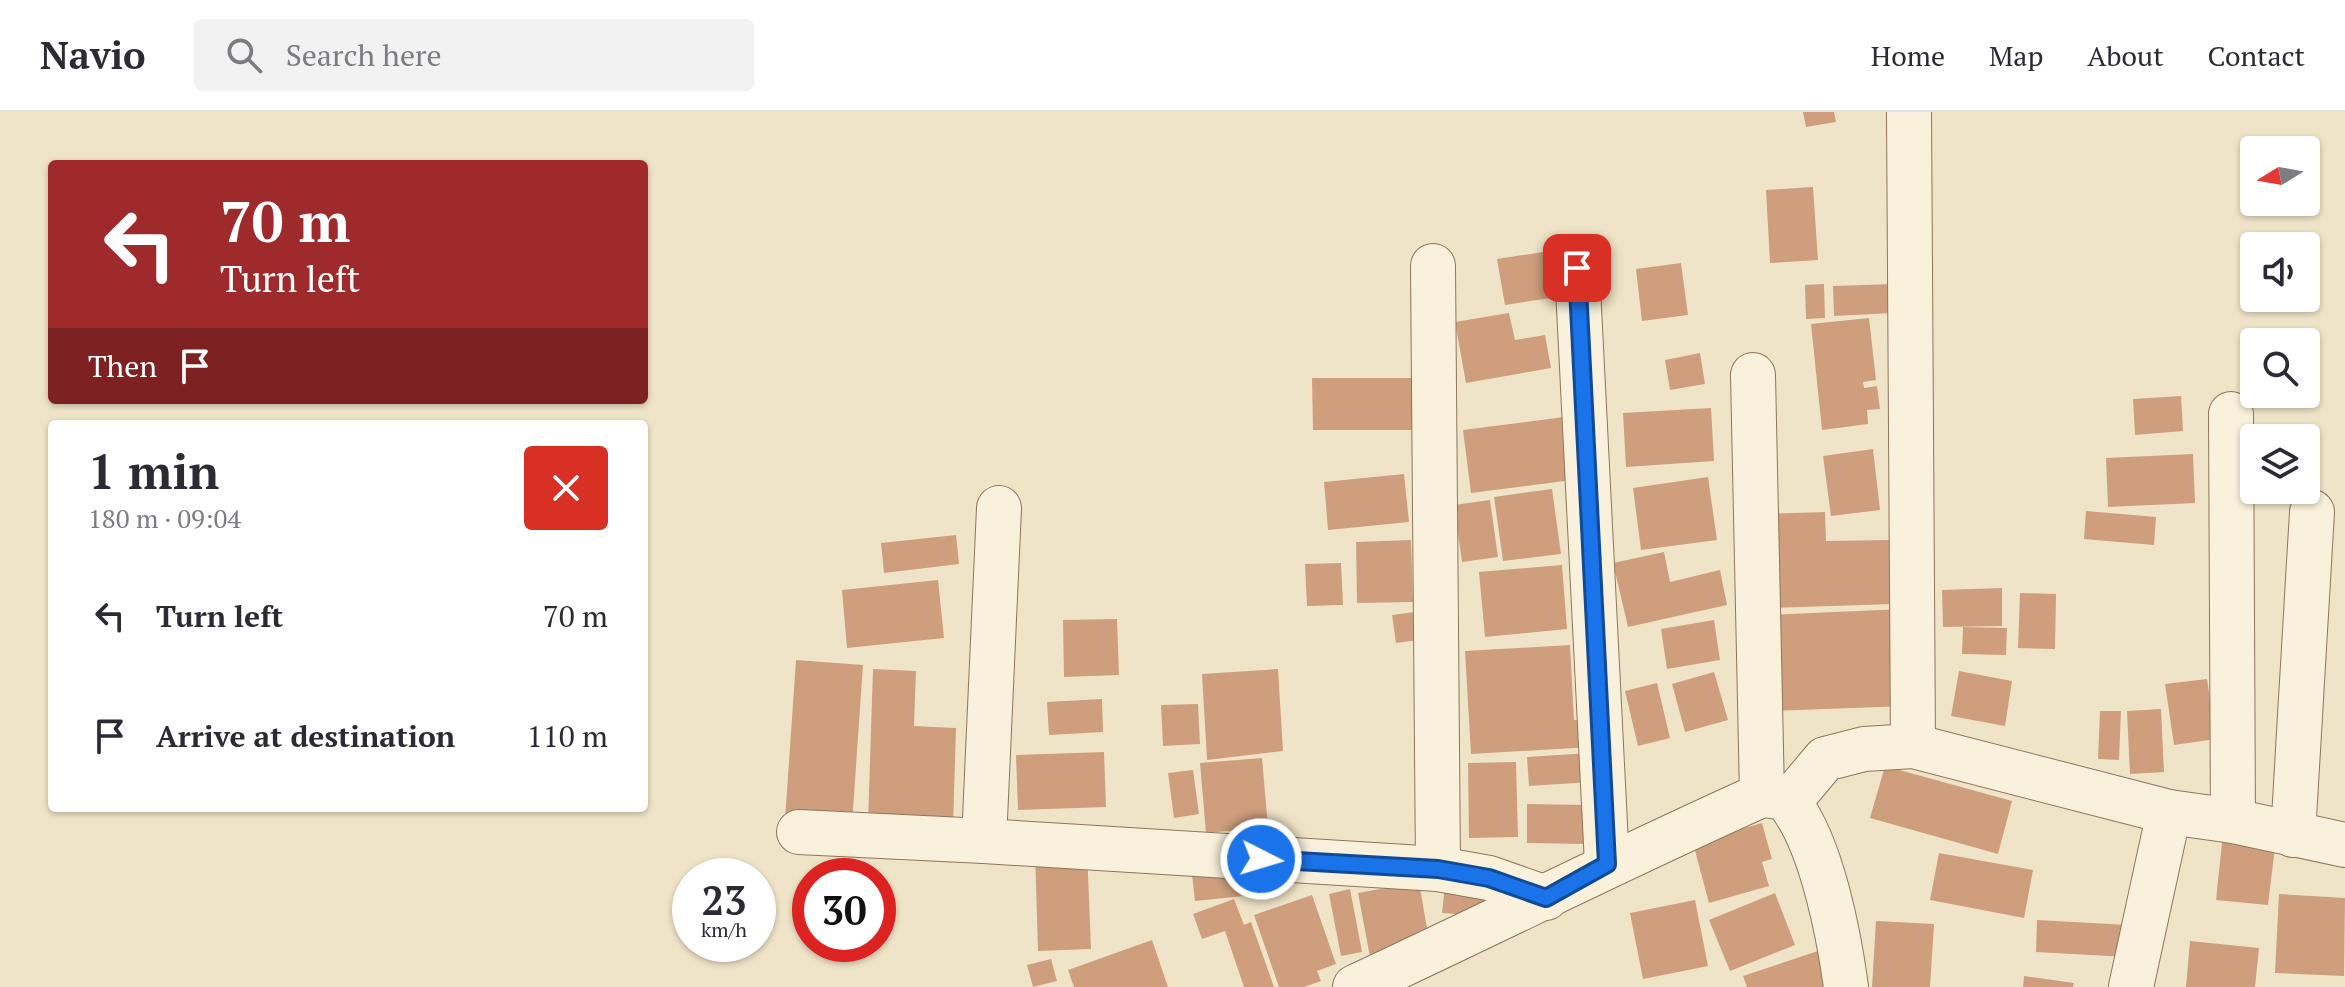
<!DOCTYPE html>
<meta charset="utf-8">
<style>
body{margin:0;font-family:"PT Serif",serif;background:#f2f2f3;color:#2b2b33;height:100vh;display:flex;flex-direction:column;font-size:30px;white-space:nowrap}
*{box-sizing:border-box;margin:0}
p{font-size:26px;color:#7c7c81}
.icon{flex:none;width:44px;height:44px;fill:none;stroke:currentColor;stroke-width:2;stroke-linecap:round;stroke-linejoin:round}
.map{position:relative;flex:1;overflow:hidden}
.drawer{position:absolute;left:48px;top:308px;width:600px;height:392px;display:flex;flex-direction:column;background:#fff;border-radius:8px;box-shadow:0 2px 6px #0004}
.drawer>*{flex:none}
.hud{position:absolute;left:48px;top:48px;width:600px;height:244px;border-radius:8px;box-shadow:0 2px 6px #0004;background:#9e2a2b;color:#fff;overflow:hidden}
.needle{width:52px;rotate:259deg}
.fabs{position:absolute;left:2240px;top:24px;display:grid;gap:16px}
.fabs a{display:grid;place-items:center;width:80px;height:80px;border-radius:8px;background:#fff;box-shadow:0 2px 6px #0004;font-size:40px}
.speed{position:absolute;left:672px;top:746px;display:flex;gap:16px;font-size:40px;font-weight:700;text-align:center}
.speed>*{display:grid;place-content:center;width:104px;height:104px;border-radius:50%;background:#fff;box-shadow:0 2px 6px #0004;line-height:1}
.speed small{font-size:20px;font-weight:400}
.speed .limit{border:12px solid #d22;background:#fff;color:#111}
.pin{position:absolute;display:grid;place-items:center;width:68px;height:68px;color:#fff;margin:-34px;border-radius:16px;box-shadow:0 4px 12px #0006}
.me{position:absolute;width:88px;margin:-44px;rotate:95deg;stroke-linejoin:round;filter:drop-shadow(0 0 6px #0008)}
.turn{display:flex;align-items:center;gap:28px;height:168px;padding:0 40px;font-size:36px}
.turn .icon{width:104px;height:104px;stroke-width:2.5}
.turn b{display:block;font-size:56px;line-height:68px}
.then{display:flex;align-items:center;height:76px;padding:0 40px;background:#0003;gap:16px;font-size:30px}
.round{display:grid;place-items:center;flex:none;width:84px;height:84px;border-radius:8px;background:#f2f2f3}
.summary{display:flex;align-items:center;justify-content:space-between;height:136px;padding:0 40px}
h1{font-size:48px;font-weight:700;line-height:60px}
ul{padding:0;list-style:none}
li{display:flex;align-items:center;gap:24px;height:120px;padding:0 40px}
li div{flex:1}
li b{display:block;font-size:30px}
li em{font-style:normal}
header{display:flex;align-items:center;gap:48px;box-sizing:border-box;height:112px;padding:0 40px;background:#fff;border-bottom:2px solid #e1e1e2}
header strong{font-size:38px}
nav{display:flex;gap:44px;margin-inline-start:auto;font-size:28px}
.search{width:560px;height:72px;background:#f2f2f3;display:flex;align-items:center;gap:20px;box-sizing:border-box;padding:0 28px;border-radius:8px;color:#7c7c81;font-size:30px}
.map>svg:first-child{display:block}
</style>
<header>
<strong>Navio</strong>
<div class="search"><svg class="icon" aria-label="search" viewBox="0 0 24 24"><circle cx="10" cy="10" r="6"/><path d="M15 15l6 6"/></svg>Search here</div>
<nav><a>Home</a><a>Map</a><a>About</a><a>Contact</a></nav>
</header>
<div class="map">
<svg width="2345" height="875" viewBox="0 0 2345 875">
<rect width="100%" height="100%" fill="#f0e4c8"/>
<g fill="#cf9f7d">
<path d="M1803,0H1834L1836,10L1806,15Z"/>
<path d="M1813,75L1818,148L1770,151L1766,78Z"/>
<path d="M1543,140L1551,186L1505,193L1497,147Z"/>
<path d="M1681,151L1688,203L1642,209L1636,157Z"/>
<path d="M1824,172L1825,206L1806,207L1805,173Z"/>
<path d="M1892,172L1893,201L1834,204L1833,174Z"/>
<path d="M1509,201L1515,228L1545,223L1551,256L1466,271L1455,210Z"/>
<path d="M1869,206L1876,268L1863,270L1864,276L1877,274L1880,297L1867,298L1868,312L1822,318L1811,212Z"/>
<path d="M1700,241L1705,272L1670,278L1665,248Z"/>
<path d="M1312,266H1415V318H1313Z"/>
<path d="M2181,284L2183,319L2135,323L2133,287Z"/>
<path d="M1711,296L1714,349L1626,355L1623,301Z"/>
<path d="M1564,305L1572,368L1471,381L1463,318Z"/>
<path d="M1873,337L1880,398L1831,404L1823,344Z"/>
<path d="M2193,342L2195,391L2108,395L2106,346Z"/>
<path d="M1404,362L1409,410L1328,418L1324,370Z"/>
<path d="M1708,365L1717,428L1641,438L1633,376Z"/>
<path d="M1552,377L1561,442L1503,449L1494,385Z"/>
<path d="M1490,388L1498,445L1462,450L1454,393Z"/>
<path d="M2086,399L2156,405L2154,433L2084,427Z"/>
<path d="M1825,400L1826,429L1891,428L1893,492L1767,496L1765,402Z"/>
<path d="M956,423L959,452L884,461L881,431Z"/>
<path d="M1411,428L1413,490L1357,491L1356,430Z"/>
<path d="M1664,440L1670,470L1720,458L1727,493L1628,515L1613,451Z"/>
<path d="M1341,451L1343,493L1307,494L1305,452Z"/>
<path d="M1562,453L1567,517L1485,525L1479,460Z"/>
<path d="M938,468L944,526L847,536L842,478Z"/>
<path d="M2002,476V514L1943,515L1942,478Z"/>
<path d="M2020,481L2056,482L2055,537L2018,536Z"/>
<path d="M1903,497L1907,594L1770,599L1766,503Z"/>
<path d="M1422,499L1426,527L1396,531L1392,503Z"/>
<path d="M1117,507L1119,563L1064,565L1063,508Z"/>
<path d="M1714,508L1720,548L1667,557L1661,517Z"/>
<path d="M1963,515L2007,516L2006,543L1962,542Z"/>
<path d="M1570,533L1574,608L1589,607L1591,635L1471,642L1465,539Z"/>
<path d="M796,548L863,553L852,712L785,708Z"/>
<path d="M873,557L916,559L914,614L956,616L953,715L868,711Z"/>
<path d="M1278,557L1283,639L1207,648L1202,562Z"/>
<path d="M1959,559L2012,569L2005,614L1951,604Z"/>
<path d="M1714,560L1728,608L1685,620L1672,572Z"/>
<path d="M2207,567L2216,627L2174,633L2165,572Z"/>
<path d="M1657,571L1670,626L1638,634L1625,579Z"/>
<path d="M1102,587L1103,620L1049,623L1047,590Z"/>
<path d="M1198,592L1200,632L1163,634L1161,593Z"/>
<path d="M2161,597L2164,660L2130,662L2127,599Z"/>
<path d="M2100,599H2121L2119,648L2098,647Z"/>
<path d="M1104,640L1106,695L1018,698L1016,643Z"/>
<path d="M1590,641L1591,670L1529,674L1527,645Z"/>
<path d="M1262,646L1268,715L1206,721L1200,651Z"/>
<path d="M1516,650L1518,725L1469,726L1468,651Z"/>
<path d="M1885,654L2012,689L1998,742L1870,706Z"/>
<path d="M1193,658L1199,702L1174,706L1168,661Z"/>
<path d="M1527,692L1586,693L1585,732L1527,731Z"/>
<path d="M1762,711L1772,747L1762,750L1769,774L1709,791L1693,731Z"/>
<path d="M2223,721L2276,727L2268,793L2216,788Z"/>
<path d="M1087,737L1091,837L1038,839L1035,739Z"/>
<path d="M1939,741L2033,758L2024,806L1930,788Z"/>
<path d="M1240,748L1244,784L1195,789L1191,754Z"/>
<path d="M1419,770L1430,834L1370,845L1358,781Z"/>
<path d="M1445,773L1487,776L1484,804L1442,801Z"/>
<path d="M1350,777L1362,840L1341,844L1329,782Z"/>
<path d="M1775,781L1795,833L1730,859L1709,808Z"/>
<path d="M2279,782L2345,786L2344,864L2275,861Z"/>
<path d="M1312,783L1336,852L1317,859L1321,869L1304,875H1279L1254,803Z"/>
<path d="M1234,787L1244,813L1251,810L1274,875H1244L1225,819L1202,827L1193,802Z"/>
<path d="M1695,788L1708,854L1643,867L1630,801Z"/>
<path d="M2037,808L2128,813L2126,845L2036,840Z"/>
<path d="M1876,809L1934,812L1930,875H1872Z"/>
<path d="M1152,828L1168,875H1074L1068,858Z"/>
<path d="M2190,829L2259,836L2255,875H2186Z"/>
<path d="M1821,838L1833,875H1747L1743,864Z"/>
<path d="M1051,847L1057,869L1033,875L1027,853Z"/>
<path d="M2024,864L2074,871L2073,875H2023Z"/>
</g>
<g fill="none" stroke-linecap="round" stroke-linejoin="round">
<defs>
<g id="minor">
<path d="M1909,0L1913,634"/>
<path d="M1433,154L1438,757"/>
<path d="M1577,156L1607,752"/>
<path d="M1753,263L1762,683"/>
<path d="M2231,302L2233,709"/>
<path d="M999,396L984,729L1438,757L1489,766L1546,786"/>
<path d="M1789,690L1825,647L1864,637L1913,634L2169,700L2233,709L2345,733"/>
<path d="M799,720L984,729"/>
<path d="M2293,723L2312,400"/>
<path d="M1355,875C1491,812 1625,744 1762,683C1771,684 1784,684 1790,692C1822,734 1839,823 1846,875"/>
<path d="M2131,875L2169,700"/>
</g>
</defs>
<use href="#minor" stroke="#8d765c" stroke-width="46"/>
<use href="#minor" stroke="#faf1dc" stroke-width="44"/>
</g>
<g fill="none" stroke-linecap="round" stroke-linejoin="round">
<defs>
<path id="route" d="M1261,747L1438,757L1489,766L1546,786L1607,752L1577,156"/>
</defs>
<use href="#route" stroke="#114b97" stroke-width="20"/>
<use href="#route" stroke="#1a73e8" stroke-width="14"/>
</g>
</svg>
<div class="fabs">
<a><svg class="needle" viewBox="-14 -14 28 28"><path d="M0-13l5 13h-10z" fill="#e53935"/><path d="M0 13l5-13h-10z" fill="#7c7c81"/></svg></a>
<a><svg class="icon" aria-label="sound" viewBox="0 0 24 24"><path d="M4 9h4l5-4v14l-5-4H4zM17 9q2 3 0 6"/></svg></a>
<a><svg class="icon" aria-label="search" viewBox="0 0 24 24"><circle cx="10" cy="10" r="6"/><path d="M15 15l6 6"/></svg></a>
<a><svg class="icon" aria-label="layers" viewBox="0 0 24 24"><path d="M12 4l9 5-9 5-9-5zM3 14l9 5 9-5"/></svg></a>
</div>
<div class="speed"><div>23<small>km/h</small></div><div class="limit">30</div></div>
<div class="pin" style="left:1577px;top:156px;background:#d93025"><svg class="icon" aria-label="arrive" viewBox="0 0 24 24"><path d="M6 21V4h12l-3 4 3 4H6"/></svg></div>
<svg class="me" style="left:1261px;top:747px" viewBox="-20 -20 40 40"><circle r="17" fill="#1a73e8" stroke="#fff" stroke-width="3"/><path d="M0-11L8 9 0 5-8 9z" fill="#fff"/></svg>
<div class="hud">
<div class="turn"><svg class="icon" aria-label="left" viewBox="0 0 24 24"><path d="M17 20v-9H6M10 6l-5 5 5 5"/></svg><div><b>70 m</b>Turn left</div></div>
<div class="then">Then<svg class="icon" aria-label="arrive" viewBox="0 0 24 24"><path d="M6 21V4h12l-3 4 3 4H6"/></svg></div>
</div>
<section class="drawer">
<div class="summary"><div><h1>1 min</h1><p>180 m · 09:04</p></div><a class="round" style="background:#d93025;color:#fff"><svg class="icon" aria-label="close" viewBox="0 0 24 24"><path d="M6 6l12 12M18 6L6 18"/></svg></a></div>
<ul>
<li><svg class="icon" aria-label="left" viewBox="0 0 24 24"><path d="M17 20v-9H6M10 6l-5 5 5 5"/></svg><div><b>Turn left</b></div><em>70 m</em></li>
<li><svg class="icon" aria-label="arrive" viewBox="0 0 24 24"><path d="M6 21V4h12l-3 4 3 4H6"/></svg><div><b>Arrive at destination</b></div><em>110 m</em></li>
</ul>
</section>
</div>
